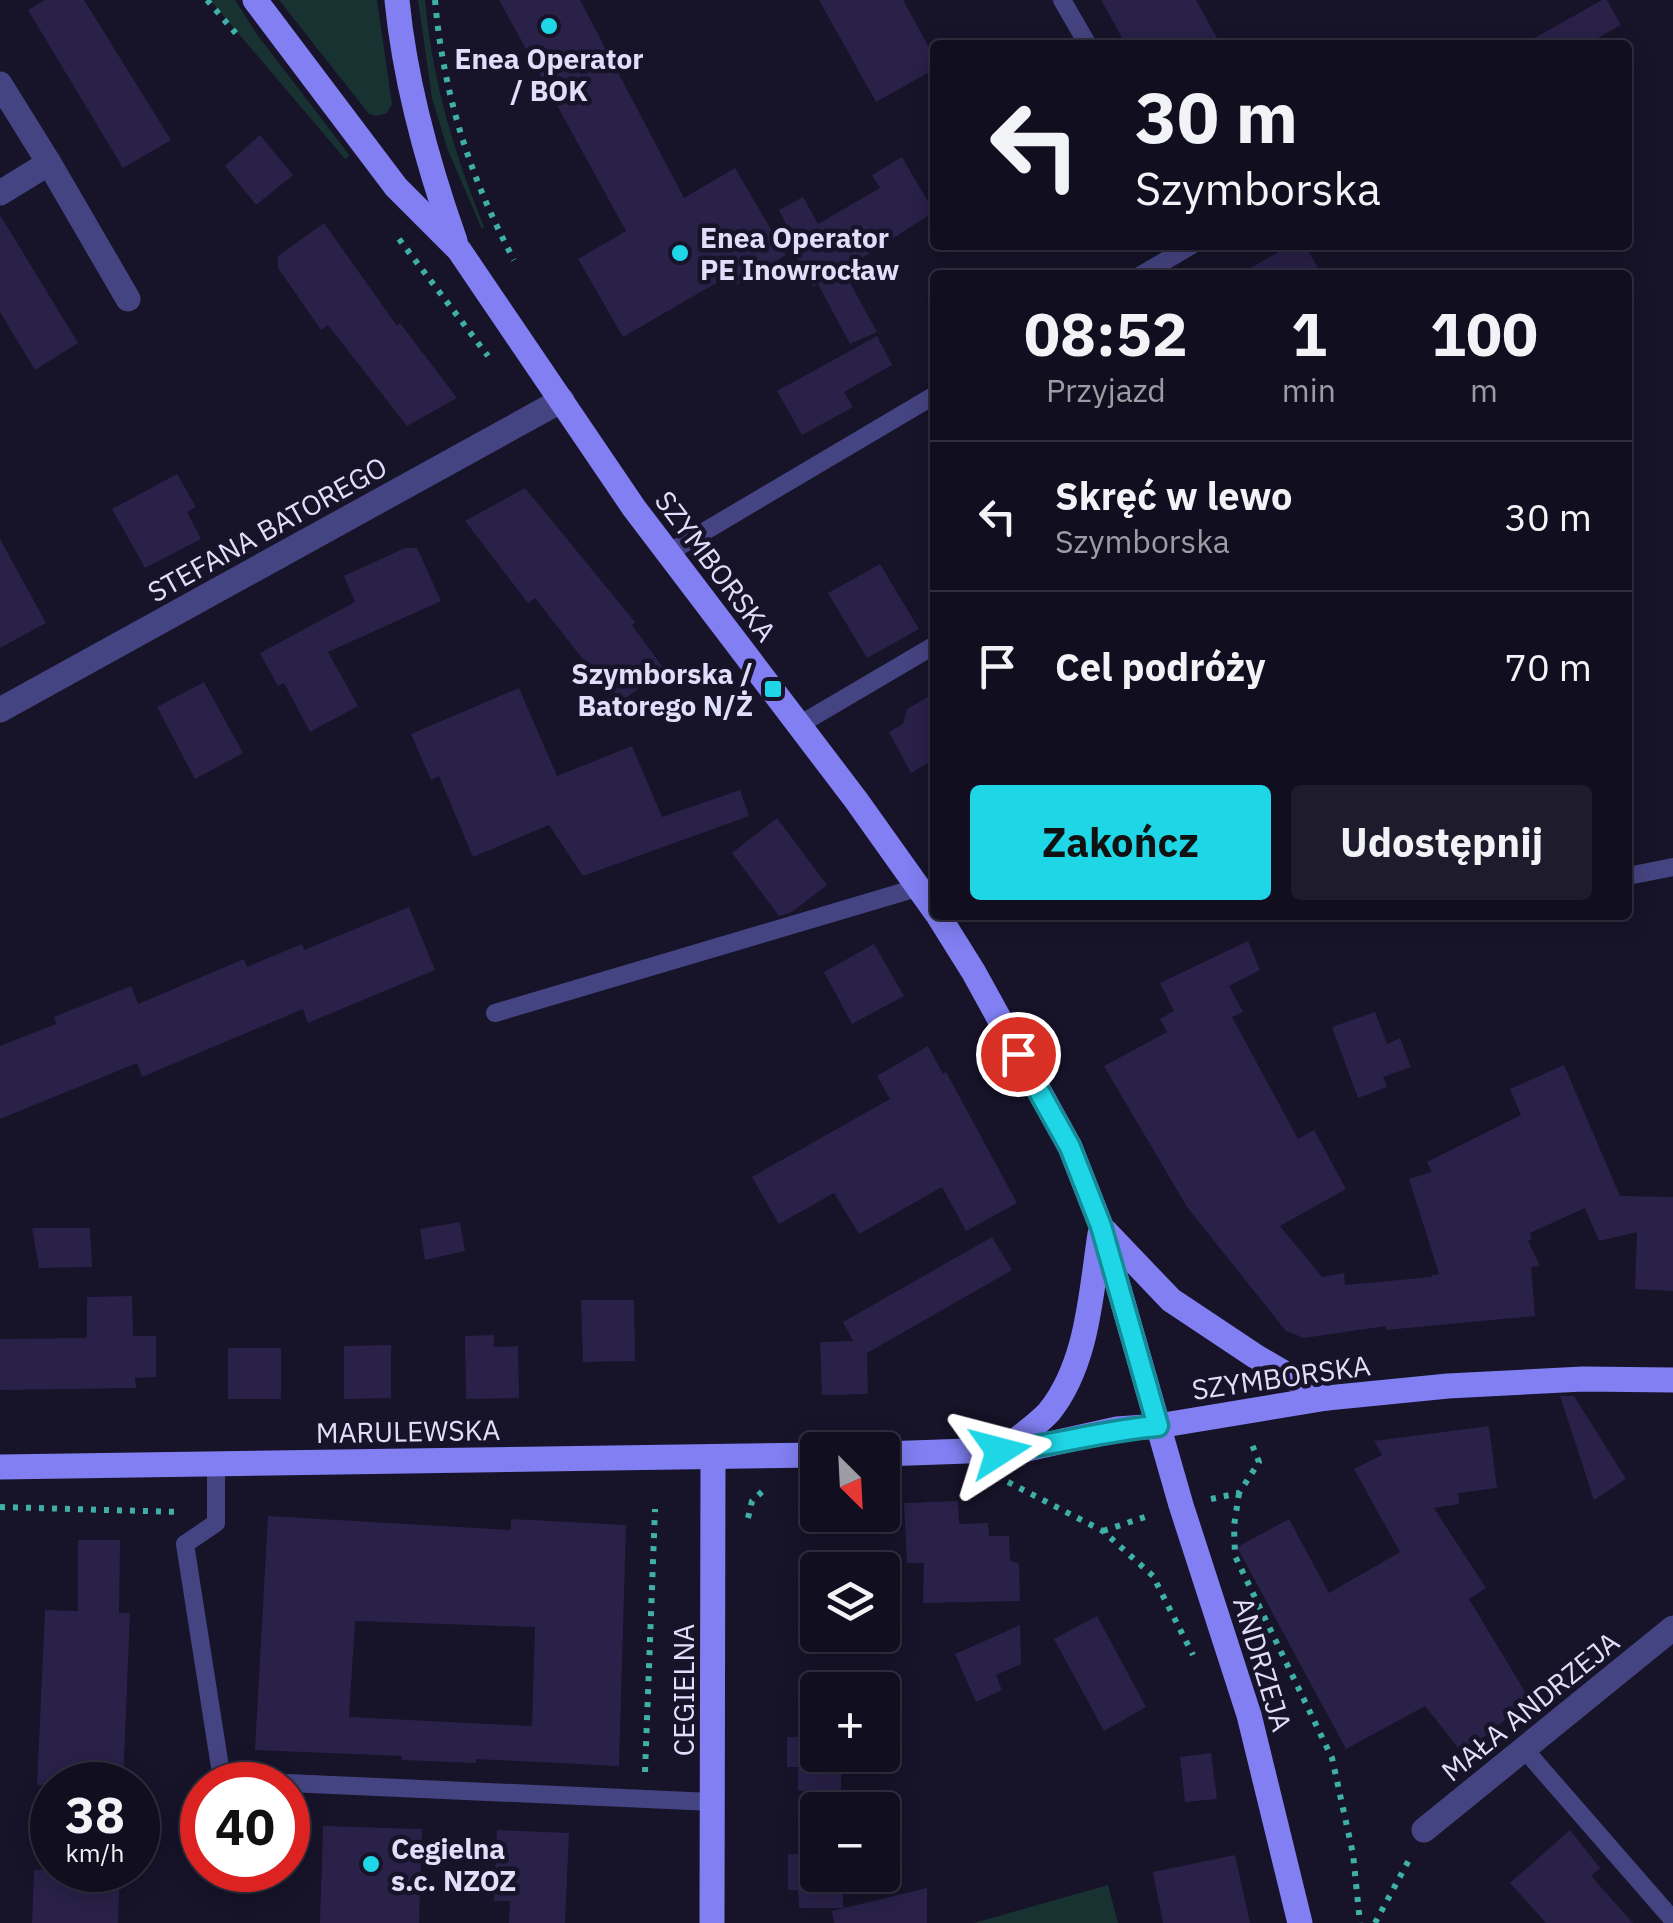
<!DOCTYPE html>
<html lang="pl">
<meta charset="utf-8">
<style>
body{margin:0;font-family:"IBM Plex Sans",sans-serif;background:#1e1c2c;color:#f1f3f6;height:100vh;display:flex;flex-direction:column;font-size:38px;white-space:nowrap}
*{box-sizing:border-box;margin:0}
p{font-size:32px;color:#9c9ca4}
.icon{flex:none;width:55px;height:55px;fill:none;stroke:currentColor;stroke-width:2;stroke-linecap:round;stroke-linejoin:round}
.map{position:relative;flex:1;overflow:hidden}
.side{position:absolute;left:930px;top:270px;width:702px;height:650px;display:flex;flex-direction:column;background:#110e1f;border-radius:10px;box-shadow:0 5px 25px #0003,0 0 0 2px #302e3d}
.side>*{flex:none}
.hud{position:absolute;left:930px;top:40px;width:702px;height:210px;border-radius:10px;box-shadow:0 5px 25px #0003,0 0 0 2px #302e3d;background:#110e1f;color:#f1f3f6;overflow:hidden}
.needle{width:65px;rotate:156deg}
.controls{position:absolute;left:800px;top:1432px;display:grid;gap:20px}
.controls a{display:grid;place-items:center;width:100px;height:100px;border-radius:10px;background:#110e1f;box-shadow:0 5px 25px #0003,0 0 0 2px #302e3d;font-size:50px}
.speed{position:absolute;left:30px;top:1762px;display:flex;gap:20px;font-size:50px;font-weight:700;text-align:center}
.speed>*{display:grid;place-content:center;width:130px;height:130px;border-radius:50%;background:#110e1f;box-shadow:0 5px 25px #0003,0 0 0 2px #302e3d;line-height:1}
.speed small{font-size:25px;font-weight:400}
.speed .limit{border:15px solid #d22;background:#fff;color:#111}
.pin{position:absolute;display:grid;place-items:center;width:85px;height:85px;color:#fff;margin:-42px;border:5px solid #fff;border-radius:50%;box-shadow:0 2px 10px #0007}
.me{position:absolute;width:110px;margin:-55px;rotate:81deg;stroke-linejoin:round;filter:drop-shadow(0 0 8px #0008)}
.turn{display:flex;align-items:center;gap:35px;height:210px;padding:0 40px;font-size:45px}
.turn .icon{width:130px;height:130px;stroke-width:2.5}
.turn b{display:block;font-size:70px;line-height:85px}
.eta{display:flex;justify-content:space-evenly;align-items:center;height:170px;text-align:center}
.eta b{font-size:60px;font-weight:700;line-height:70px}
.action{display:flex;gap:20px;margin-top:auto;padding:20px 40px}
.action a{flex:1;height:115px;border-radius:10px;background:#1fd6e7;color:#111;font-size:40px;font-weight:700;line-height:115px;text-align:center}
.action a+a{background:#1e1c2c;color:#f1f3f6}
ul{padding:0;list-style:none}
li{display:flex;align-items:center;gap:30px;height:150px;padding:0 40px;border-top:2px solid #302e3d}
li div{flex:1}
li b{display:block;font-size:38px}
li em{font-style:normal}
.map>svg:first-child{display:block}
</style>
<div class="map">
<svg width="1673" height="1923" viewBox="0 0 1673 1923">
<rect width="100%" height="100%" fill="#171329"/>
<g fill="#173231">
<path d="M210,0H235L256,33L350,156L345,159Z"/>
<path d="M279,0H377L392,104L387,113L376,116L369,114Z"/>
<path d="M418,0H425C433,84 453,149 484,227L482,229L447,148L432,98Z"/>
<path d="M1108,1885L1118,1923H974Z"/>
</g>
<g fill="#292148" fill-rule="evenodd">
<path d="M45,0H84L171,140L123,168L28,10Z"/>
<path d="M499,0H580L684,198L735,168L786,255L736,285L730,275L623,337L578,259L626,231Z"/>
<path d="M819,0H903L935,58V69L876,102Z"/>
<path d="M1101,0H1196L1221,45H1126Z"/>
<path d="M1602,0H1607L1621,25L1585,45H1522Z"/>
<path d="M260,135L293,175L256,205L225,166Z"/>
<path d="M902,157L934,212L843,270L877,332L850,344L818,284L813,287L787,242L793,238L779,210L803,197L818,224L880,188L872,175Z"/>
<path d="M0,215L78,343L35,370L0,312Z"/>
<path d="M324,223L397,326L400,323L457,398L407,426L328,325L321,330L278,268V256Z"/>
<path d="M1291,245H1305L1322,275H1238Z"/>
<path d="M877,336L892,365L844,392L853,407L802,435L777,391Z"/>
<path d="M177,474L196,507L187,512L201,539L145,568L112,509Z"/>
<path d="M525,488L635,622L632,625L664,669L618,704L535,598L528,603L465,521Z"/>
<path d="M0,539L46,623L0,648Z"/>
<path d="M405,548H417L441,601L328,652L358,706L310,732L284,683L278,686L260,653L355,602L344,576Z"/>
<path d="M880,564L919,629L867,658L828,593Z"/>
<path d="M204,682L243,753L195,779L157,707Z"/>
<path d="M519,688L557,776L632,746L662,817L740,790L749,816L583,876L549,825L473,857L439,776L431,780L411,734Z"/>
<path d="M935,693V759L911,773L889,732L903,724L907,709Z"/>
<path d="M777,818L827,885L792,912L779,916L732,853Z"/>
<path d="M409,907L435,970L308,1023L303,1009L142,1077L137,1063L0,1119V1046L56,1024L54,1017L131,986L138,1004L244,959L247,967L302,944L304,950Z"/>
<path d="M1248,941L1260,970L1229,986L1243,1012L1232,1017L1298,1139L1314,1130L1346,1189L1280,1226L1322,1277L1344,1273L1345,1285L1432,1277V1275L1439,1274L1409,1179L1432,1172L1427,1162L1521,1115L1510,1089L1564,1065L1620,1196L1673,1197V1291L1635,1289L1637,1232L1599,1241L1585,1208L1530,1233L1532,1239L1528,1241L1540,1266L1531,1267L1535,1316L1386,1330V1326L1304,1338L1286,1331L1187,1207L1104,1066L1167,1032L1160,1019L1174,1011L1160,983Z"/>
<path d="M874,944L904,996L852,1024L824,972Z"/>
<path d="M1375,1012L1387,1044L1400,1038L1411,1067L1383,1077L1387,1087L1358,1098L1332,1027Z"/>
<path d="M928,1046L943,1074L946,1072L1017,1203L966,1231L942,1187L859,1234L834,1193L779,1224L752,1177L890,1099L877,1076Z"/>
<path d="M460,1222L465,1251L425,1260L420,1229Z"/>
<path d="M32,1228H90L92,1267L39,1268Z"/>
<path d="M992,1237L1012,1270L867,1353L868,1394L822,1395L820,1342L853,1341L843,1322Z"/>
<path d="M132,1296L133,1336H156V1377L135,1378L136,1388L0,1390V1339L87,1338V1297Z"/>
<path d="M581,1300H634L635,1361L583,1362Z"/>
<path d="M494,1335V1347L518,1346L519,1398L466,1399L465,1336Z"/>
<path d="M391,1345V1398L344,1399V1346Z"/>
<rect x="228" y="1348" width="53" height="51"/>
<path d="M1560,1396H1574L1626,1479L1594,1500Z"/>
<path d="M1489,1426L1497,1488L1458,1493L1459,1504L1434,1508L1486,1588L1469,1599L1530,1700L1463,1754L1425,1706L1346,1749L1237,1547L1289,1519L1329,1593L1400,1552L1354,1469L1382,1455L1374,1441Z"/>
<path d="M958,1501L959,1524L988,1523L989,1536H1009L1010,1560L1019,1564L1020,1601L923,1603L924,1563H907L904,1503Z"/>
<path d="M268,1516L511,1530V1519L626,1525L619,1766L476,1759V1763L402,1760V1756L255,1750ZM355,1621L535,1627L532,1726L349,1717Z"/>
<path d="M78,1540H120L119,1613H130L123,1785H37L45,1610L78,1611Z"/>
<path d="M1097,1616L1146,1707L1104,1731L1054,1639Z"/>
<path d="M1020,1625L1021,1664L996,1675L1002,1690L976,1702L955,1654Z"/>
<path d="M787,1737H818V1755H841V1791H798V1767H787Z"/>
<path d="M1211,1753L1217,1799L1185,1802L1180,1757Z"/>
<path d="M323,1826L422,1829L419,1923H320Z"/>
<path d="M497,1830L569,1833L565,1923H509L510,1901H494Z"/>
<path d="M1570,1830L1600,1868L1591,1876L1633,1923H1546L1510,1883Z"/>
<path d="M788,1854H818V1875H843V1908H799L798,1890H788Z"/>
<path d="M1235,1855L1250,1923H1163L1153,1872Z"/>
<path d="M34,1870H120L118,1923H32Z"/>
<path d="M927,1888V1923H834L832,1911Z"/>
</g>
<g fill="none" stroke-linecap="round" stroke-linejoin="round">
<g stroke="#3eb0a8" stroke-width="6" stroke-dasharray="5 8" stroke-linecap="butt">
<path d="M207,0L239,37"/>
<path d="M435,0C443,93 470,178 514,260"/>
<path d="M399,239L488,356"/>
<path d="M1008,1482L1103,1531L1153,1576L1193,1655"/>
<path d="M1239,1493L1234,1526L1235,1556L1332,1758L1353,1854L1360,1923"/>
<path d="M1211,1499L1239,1493L1259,1462L1251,1442"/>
<path d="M0,1507L180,1512"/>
<path d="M748,1518L752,1501L766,1488"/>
<path d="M1103,1531L1151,1515"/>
<path d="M645,1772L655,1509"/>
<path d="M1375,1923L1410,1858"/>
</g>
<g stroke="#454482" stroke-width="18">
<path d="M1062,0L1088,45"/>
<path d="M1141,275L1192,245"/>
<path d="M668,553L935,395"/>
<path d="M799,725L935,645"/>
<path d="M1628,876L1673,867"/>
<path d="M495,1013L920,887"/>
<path d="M216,1464V1523L185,1544L222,1780L712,1802"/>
<path d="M1525,1750L1673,1920"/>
</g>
<g stroke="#454482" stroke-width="25">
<path d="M0,84L49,163"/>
<path d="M0,193L49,163L128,299"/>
<path d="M0,710L562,400"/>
<path d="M1424,1830L1673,1628"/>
</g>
<g stroke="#817ff2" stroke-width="25">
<path d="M255,0L396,187L459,250L634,508L856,800L935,911"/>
<path d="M397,0C405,83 427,162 455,241"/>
<path d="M938,915L973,971L1070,1147L1101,1226L1181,1505L1249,1715L1300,1923"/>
<path d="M1105,1231L1171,1300L1255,1356L1327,1398"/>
<path d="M1001,1451C1017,1439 1035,1427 1049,1412C1088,1364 1091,1292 1100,1234"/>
<path d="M882,1454L1027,1449L1117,1429L1158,1426L1327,1398L1448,1386L1583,1379L1673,1380"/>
<path d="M0,1467L818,1455"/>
<path d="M712,1923L713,1457"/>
</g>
</g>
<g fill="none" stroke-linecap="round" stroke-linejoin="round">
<defs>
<path id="route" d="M1000,1451C1054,1446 1104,1430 1158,1426L1101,1226L1070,1147L1018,1054"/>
</defs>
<use href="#route" stroke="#148b96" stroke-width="25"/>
<use href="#route" stroke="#1fd6e7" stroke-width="18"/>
</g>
<g fill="#1fd6e7" stroke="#171329" stroke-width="4">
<circle cx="549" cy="26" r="10"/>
<circle cx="680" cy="253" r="10"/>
<rect x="763" y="679" width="20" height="20" rx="5"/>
<circle cx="371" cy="1864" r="10"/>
</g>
<g text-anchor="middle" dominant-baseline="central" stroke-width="9" stroke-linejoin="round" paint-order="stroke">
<g font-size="28" font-weight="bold" fill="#e1defc" stroke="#171329" text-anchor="start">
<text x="549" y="58" text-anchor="middle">Enea Operator<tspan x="549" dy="32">/ BOK</tspan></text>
<text x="700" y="237">Enea Operator<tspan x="700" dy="32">PE Inowrocław</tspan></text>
<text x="753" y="673" text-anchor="end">Szymborska /<tspan x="753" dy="32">Batorego N/Ż</tspan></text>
<text x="391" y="1848">Cegielna<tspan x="391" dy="32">s.c. NZOZ</tspan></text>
</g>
<g font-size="28" fill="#e1defc" stroke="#171329">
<text transform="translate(267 529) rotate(-29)">STEFANA BATOREGO</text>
<text transform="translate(716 566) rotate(53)">SZYMBORSKA</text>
<text transform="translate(1281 1377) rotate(-8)">SZYMBORSKA</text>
<text transform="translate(408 1431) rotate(-1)">MARULEWSKA</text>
<text transform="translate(1263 1664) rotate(73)">ANDRZEJA</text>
<text transform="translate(683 1690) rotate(-90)">CEGIELNA</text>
<text transform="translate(1530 1706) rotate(-39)">MAŁA ANDRZEJA</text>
</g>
</g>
</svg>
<div class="controls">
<a><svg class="needle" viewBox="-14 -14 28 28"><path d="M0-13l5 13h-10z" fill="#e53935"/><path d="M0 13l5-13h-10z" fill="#9c9ca4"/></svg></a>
<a><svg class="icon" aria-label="layers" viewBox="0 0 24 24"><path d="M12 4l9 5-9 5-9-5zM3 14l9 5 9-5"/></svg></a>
<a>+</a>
<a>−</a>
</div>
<div class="speed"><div>38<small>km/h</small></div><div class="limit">40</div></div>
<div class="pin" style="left:1018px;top:1054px;background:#d93025"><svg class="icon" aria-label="arrive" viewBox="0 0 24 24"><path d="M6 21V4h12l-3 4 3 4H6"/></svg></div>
<svg class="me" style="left:1000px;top:1451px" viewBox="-20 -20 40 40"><path d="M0-17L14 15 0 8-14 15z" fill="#1fd6e7" stroke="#fff" stroke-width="4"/></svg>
<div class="hud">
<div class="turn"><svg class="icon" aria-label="left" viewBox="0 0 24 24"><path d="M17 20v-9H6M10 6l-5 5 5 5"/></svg><div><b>30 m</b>Szymborska</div></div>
</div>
<section class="side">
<div class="eta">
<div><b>08:52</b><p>Przyjazd</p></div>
<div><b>1</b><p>min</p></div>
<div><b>100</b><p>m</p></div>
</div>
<ul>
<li><svg class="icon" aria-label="left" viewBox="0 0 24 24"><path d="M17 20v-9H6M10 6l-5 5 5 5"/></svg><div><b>Skręć w lewo</b><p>Szymborska</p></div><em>30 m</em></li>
<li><svg class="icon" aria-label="arrive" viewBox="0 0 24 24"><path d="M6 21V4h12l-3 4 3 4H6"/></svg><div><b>Cel podróży</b></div><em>70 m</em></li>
</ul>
<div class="action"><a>Zakończ</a><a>Udostępnij</a></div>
</section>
</div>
